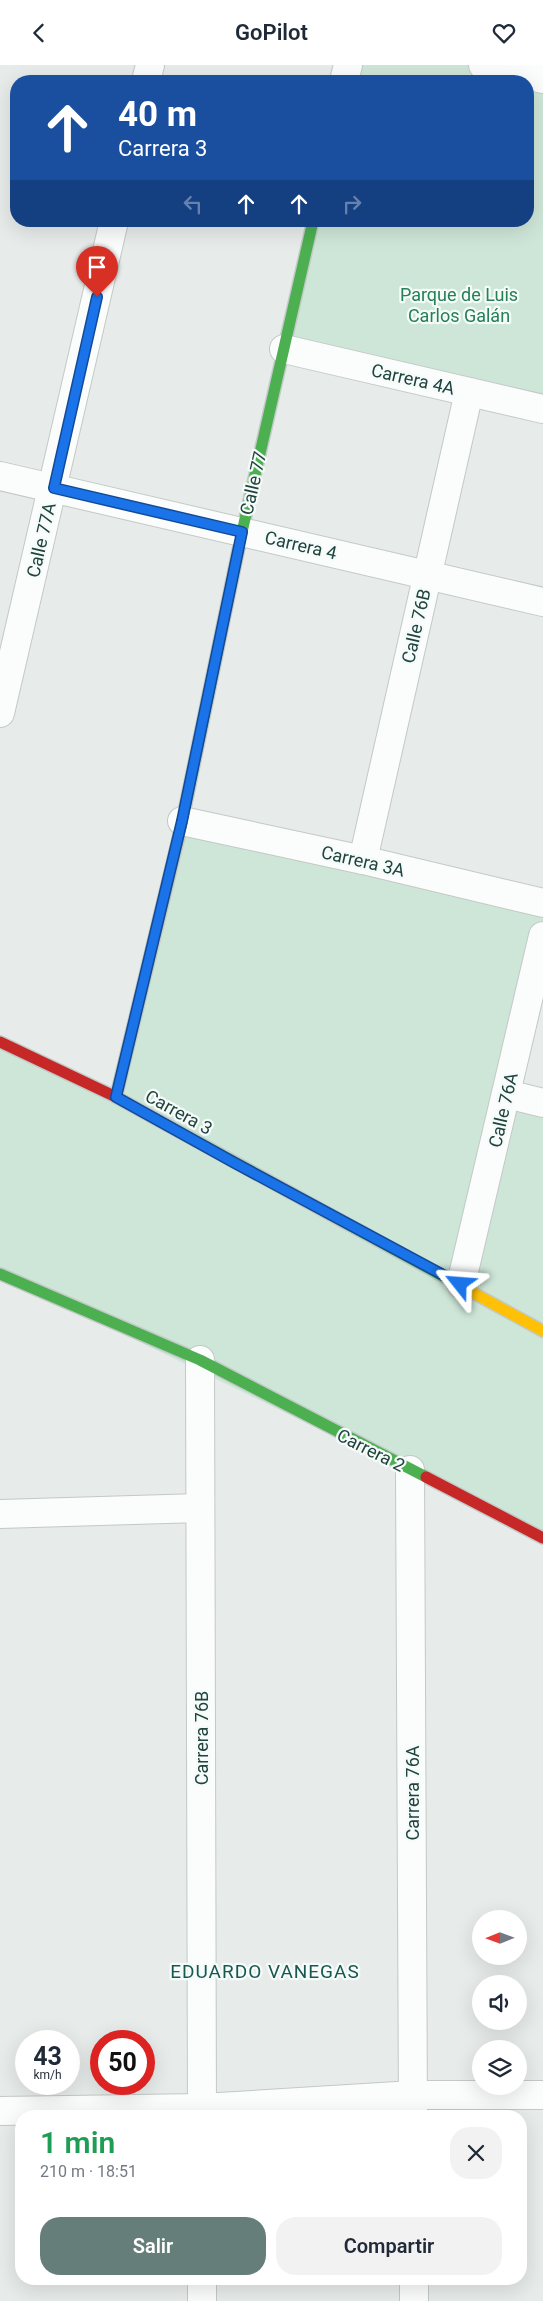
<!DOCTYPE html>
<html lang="es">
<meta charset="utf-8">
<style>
body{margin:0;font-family:Roboto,sans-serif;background:#f2f2f3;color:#1f2937;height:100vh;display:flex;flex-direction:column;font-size:19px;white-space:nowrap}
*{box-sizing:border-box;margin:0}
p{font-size:16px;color:#747a83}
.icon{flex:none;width:28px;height:28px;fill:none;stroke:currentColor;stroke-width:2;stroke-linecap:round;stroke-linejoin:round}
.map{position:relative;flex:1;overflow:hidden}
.panel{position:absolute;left:15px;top:2045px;width:512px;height:175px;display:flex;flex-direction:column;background:#fff;border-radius:20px;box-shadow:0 5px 20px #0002}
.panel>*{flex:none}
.guide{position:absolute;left:10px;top:10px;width:524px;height:152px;border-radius:20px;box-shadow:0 5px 20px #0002;background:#1a4fa0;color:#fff;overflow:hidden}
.needle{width:32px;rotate:269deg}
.tools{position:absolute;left:472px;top:1845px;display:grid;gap:10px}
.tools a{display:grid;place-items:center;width:55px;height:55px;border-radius:50%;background:#fff;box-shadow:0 5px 20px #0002;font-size:25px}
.speed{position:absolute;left:15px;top:1965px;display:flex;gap:10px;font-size:25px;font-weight:700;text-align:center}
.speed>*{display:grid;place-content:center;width:65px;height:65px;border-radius:50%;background:#fff;box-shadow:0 5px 20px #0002;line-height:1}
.speed small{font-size:12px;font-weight:400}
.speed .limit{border:8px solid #d22;background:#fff;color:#111}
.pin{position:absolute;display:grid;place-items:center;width:42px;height:42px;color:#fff;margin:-51px -21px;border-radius:50% 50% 50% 0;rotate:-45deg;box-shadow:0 0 5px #0007}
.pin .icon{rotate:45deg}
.me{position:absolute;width:55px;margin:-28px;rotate:298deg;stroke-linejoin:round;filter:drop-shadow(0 0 4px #0008)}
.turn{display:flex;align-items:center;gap:18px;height:105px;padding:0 25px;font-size:22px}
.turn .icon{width:65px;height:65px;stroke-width:2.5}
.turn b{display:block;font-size:35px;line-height:42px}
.lanes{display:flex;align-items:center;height:48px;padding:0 25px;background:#0003;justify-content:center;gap:25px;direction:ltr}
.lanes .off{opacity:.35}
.round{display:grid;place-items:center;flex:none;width:52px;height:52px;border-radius:20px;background:#f2f2f3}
.headline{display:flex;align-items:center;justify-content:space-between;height:85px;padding:0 25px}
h1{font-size:30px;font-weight:600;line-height:38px;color:#1e9e55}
.button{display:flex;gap:10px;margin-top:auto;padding:10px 25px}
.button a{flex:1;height:58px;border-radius:20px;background:#667e7a;color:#fff;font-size:20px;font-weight:600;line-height:58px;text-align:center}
.button a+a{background:#f2f2f3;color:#1f2937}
header{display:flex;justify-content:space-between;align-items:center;height:65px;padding:0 25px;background:#fff;font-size:22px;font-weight:600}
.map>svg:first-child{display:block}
</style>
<header><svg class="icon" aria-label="back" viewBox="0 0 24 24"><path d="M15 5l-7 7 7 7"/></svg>GoPilot<svg class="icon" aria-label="heart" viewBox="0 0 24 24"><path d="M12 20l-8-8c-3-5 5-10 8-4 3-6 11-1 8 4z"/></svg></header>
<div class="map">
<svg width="543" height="2236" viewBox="0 0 543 2236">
<rect width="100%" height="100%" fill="#e7ecea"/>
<g fill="#cee6d8">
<path d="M348,0H481L543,14V344L284,284L313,156H528V16H344Z"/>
<path d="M182,756L543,838V871L507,1029L543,1038V1473L0,1209V977L116,1032Z"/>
</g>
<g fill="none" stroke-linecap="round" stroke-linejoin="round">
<defs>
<g id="street">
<path d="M483,0L543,14"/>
<path d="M146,16L150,0"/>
<path d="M344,16L348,0"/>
<path d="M284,284L543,344"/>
<path d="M0,411L543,537"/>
<path d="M0,648L114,156"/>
<path d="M182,756L363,795L543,838"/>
<path d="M363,795L469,327"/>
<path d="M507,1029L543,1038"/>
<path d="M461,1219L543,871"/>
<path d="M200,1295L202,2051"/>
<path d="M410,1405L413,2051"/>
<path d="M0,1449L200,1443"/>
<path d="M0,2046L202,2043L413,2030H543"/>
<path d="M202,2214V2236"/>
<path d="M414,2214V2236"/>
</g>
<g id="fast">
<path d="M181,762L242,467L313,156"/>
<path d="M167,1060L468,1225"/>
<path d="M0,1209L200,1295L426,1412"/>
</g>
<g id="slow">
<path d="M116,1032L181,762"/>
<path d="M468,1225L543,1266"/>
</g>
<g id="jam">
<path d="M0,977L116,1032L167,1060"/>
<path d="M426,1412L543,1473"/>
</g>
</defs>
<use href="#street" stroke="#c3c9c7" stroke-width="30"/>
<use href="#fast" stroke="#c2cac8" stroke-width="14"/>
<use href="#slow" stroke="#c2cac8" stroke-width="14"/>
<use href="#jam" stroke="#c2cac8" stroke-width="14"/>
<use href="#street" stroke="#fbfcfc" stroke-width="28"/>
<use href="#fast" stroke="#4caf50" stroke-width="11"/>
<use href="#slow" stroke="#ffc107" stroke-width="11"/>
<use href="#jam" stroke="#c62828" stroke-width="11"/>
</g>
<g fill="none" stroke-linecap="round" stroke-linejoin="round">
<defs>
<path id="route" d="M97,232L54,423L242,467L182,756L116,1032L233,1097L460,1219"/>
</defs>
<use href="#route" stroke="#114b97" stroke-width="12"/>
<use href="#route" stroke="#1a73e8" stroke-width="9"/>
</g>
<g text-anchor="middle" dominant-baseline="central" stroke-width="4.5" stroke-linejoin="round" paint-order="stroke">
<g font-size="18" fill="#258054" stroke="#f5fbf9">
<text x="459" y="229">Parque de Luis<tspan x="459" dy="21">Carlos Galán</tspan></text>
</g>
<g font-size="18" fill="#20433e" stroke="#f5fbf9">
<text transform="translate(413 314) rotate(13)">Carrera 4A</text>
<text transform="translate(253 418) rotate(-77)">Calle 77</text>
<text transform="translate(41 475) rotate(-77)">Calle 77A</text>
<text transform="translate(301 480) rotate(13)">Carrera 4</text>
<text transform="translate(416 561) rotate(-77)">Calle 76B</text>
<text transform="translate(363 796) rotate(13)">Carrera 3A</text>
<text transform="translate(503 1045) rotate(-77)">Calle 76A</text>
<text transform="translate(179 1047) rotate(29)">Carrera 3</text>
<text transform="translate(371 1385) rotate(27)">Carrera 2</text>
<text transform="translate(201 1673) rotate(-90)">Carrera 76B</text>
<text transform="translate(412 1728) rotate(-90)">Carrera 76A</text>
</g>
<g font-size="19" letter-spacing="1" fill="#195851" stroke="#f5fbf9">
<text x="265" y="1906">EDUARDO VANEGAS</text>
</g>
</g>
</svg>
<div class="tools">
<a><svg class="needle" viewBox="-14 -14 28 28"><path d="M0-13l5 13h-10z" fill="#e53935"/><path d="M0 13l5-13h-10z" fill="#747a83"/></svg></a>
<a><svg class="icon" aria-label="sound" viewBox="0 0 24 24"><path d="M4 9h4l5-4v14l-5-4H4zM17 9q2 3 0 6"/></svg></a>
<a><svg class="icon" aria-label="layers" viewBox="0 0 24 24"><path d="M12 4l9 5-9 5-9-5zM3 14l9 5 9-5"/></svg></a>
</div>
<div class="speed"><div>43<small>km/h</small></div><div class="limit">50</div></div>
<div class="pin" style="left:97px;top:232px;background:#d93025"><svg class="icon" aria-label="arrive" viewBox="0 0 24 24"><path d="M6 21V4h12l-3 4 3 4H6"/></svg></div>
<svg class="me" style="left:460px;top:1219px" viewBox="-20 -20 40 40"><path d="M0-17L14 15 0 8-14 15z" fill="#1a73e8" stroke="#fff" stroke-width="4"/></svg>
<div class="guide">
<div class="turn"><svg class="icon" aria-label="ahead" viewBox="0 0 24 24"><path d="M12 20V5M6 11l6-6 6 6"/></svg><div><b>40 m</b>Carrera 3</div></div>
<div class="lanes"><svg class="icon off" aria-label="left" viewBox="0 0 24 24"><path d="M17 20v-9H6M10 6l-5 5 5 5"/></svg><svg class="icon" aria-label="ahead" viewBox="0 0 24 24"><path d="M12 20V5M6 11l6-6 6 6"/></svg><svg class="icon" aria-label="ahead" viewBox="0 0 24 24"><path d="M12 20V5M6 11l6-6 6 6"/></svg><svg class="icon off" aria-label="right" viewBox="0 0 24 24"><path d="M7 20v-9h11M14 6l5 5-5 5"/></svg></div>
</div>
<section class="panel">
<div class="headline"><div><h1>1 min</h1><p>210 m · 18:51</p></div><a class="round"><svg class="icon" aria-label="close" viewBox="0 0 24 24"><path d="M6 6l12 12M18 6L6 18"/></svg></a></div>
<div class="button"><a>Salir</a><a>Compartir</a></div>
</section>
</div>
